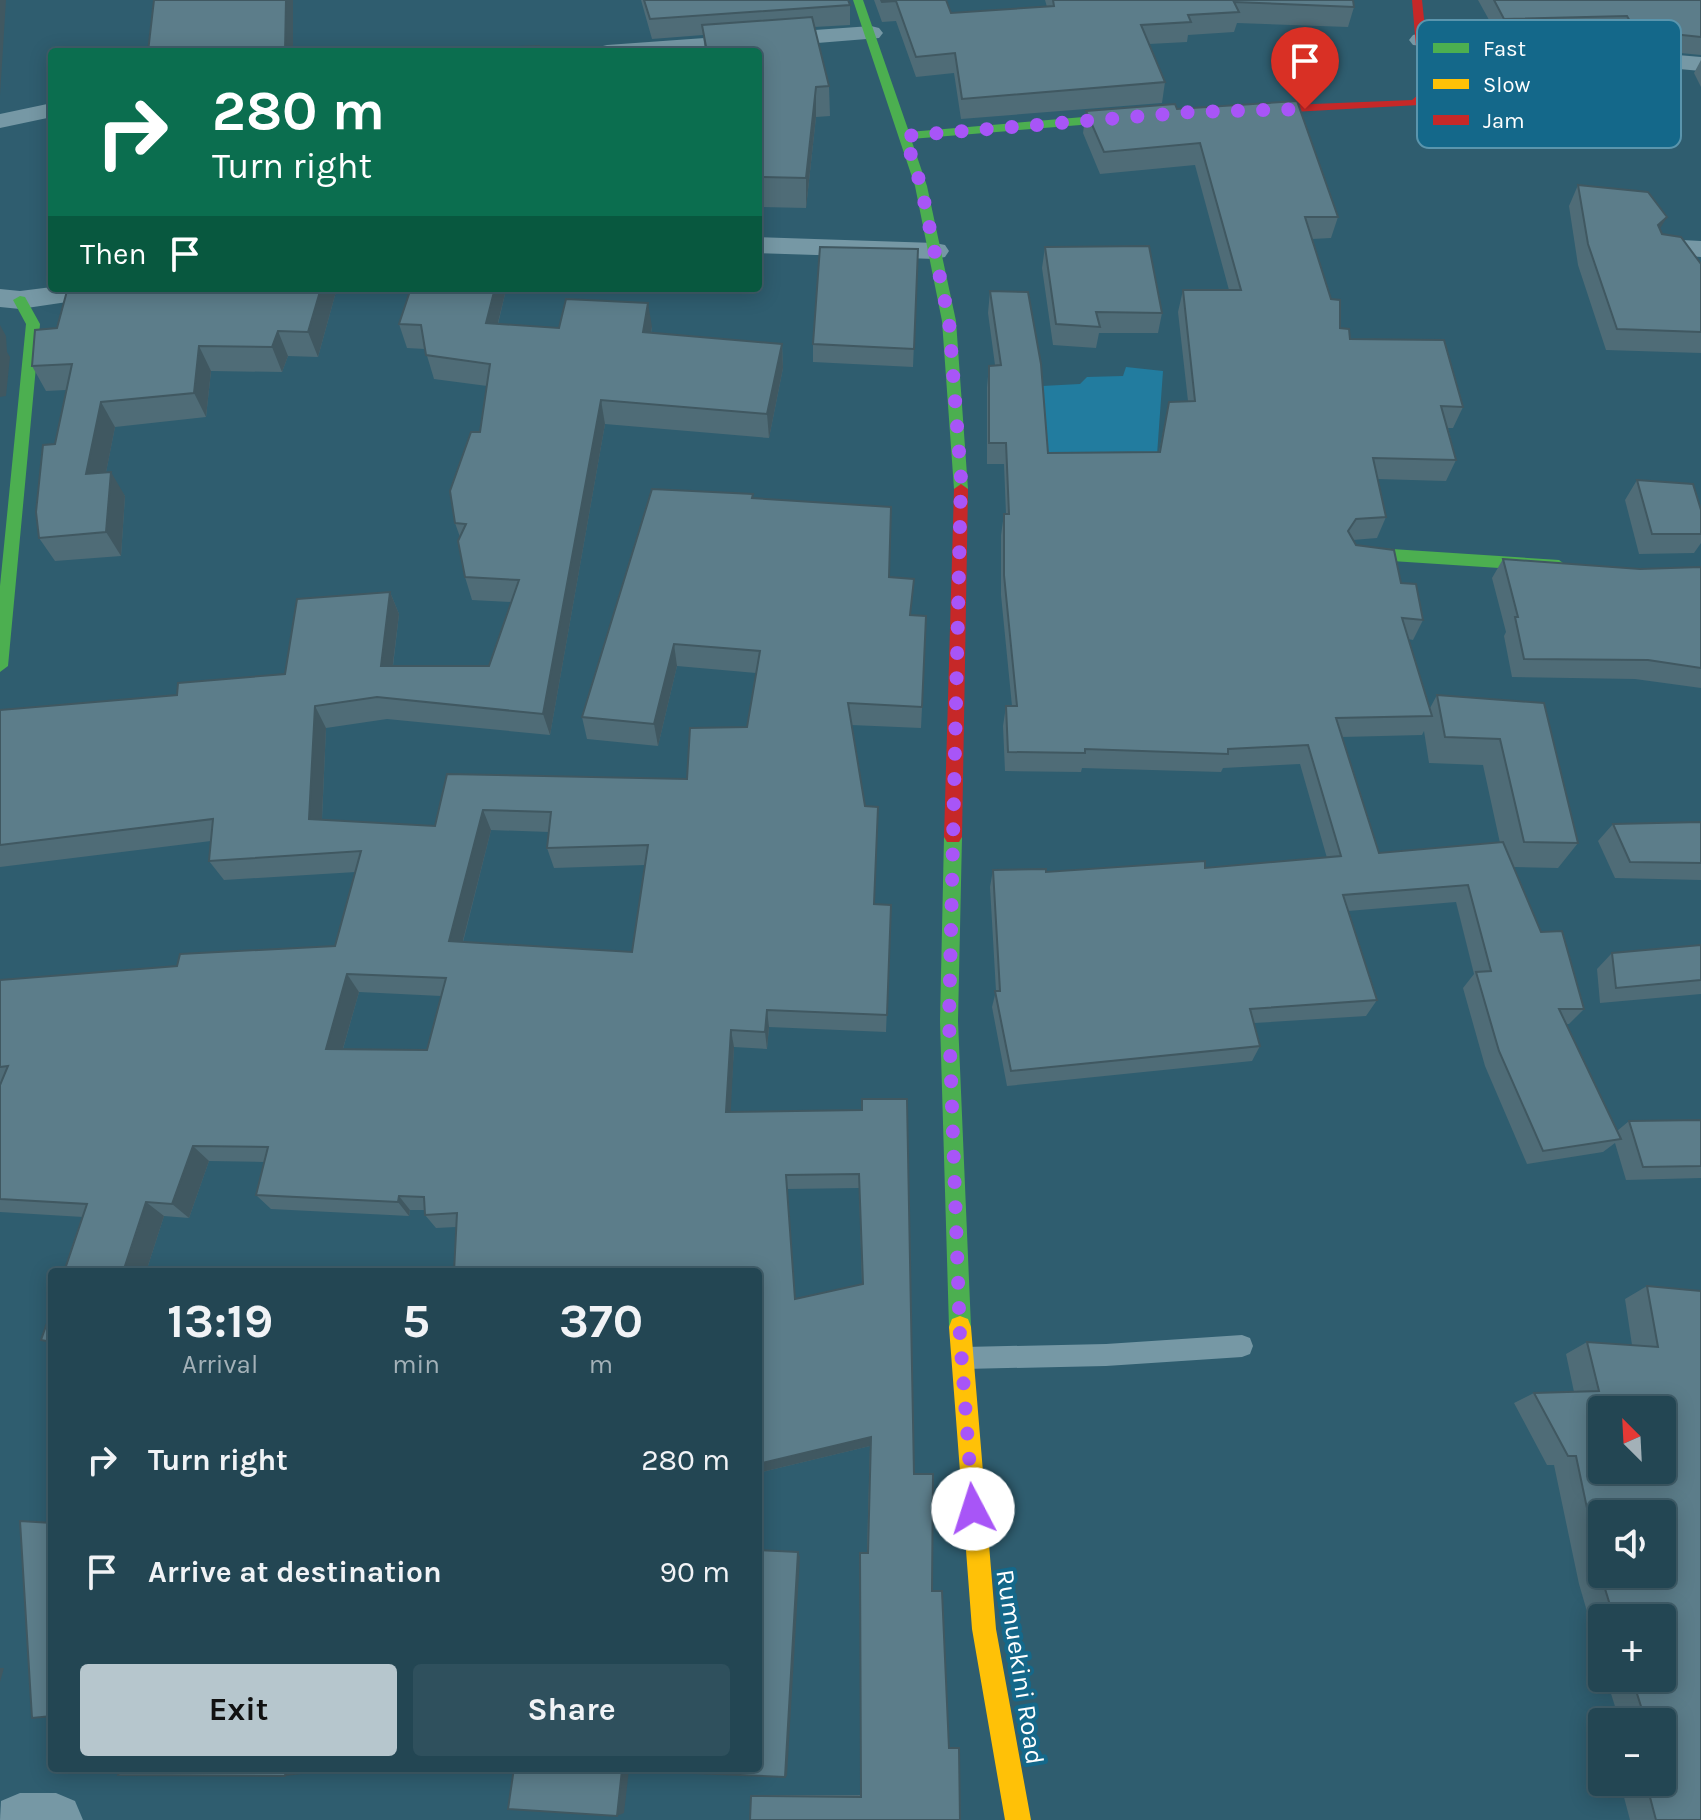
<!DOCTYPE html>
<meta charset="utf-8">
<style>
body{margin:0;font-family:Karla,sans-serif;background:#2f505d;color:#f1f3f6;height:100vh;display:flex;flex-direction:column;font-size:30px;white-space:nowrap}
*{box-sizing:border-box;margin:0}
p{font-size:26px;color:#a3b1b8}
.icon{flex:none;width:44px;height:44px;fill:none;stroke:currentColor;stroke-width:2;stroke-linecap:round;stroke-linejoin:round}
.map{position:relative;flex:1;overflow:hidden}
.panel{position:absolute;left:48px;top:1268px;width:714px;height:504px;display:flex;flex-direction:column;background:#234653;border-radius:8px;box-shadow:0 4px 20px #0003,0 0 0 2px #405e6a}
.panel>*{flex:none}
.banner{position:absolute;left:48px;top:48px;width:714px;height:244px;border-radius:8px;box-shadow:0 4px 20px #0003,0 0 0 2px #405e6a;background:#0b6e4f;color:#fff;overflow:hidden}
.needle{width:52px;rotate:336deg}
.tools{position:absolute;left:1588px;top:1396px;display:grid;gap:16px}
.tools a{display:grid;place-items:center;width:88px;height:88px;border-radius:8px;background:#234653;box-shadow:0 4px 20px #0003,0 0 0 2px #405e6a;font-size:40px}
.pin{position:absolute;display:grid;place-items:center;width:68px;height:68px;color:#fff;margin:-82px -34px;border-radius:50% 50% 50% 0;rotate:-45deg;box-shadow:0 0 8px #0007}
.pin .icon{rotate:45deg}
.me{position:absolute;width:88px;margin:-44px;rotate:355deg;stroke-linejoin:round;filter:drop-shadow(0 0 6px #0008)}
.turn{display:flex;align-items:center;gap:28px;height:168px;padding:0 32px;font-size:36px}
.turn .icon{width:104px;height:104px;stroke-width:2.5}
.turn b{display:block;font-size:56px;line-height:68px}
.then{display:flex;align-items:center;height:76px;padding:0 32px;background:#0003;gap:16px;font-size:30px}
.eta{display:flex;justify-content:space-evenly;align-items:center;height:136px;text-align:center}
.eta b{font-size:48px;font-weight:700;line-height:56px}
.button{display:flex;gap:16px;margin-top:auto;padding:16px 32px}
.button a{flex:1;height:92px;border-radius:8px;background:#b6c6cd;color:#111;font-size:32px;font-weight:700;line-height:92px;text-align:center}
.button a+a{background:#2f505d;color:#f1f3f6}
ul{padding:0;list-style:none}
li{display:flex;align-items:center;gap:24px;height:112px;padding:0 32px}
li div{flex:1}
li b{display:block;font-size:30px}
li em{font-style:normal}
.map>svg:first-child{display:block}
</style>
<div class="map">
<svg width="1701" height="1820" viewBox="0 0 1701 1820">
<rect width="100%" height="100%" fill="#2f5d6f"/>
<path fill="#227c9f" d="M1126,367L1163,371L1156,469L1044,465L1042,386L1080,384L1087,377L1123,376Z"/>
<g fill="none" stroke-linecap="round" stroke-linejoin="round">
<path fill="#7698a5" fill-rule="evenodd" d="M1242,1335L1250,1338L1253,1346L1250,1354L1242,1357L1106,1366L964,1369L956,1366L953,1358L956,1350L964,1347L1106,1344Z"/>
<g fill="#7698a5" fill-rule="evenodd">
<path d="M871,26L879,28L883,33L879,38L706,52H595L599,47L607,45Z"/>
<path d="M1421,33L1701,57V71L1413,45L1409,40L1413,35Z"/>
<path d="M52,103V117L0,128V114Z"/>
<path d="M758,237L935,243L945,245L949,251L945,257L935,259L758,253Z"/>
<path d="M1663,239L1701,241V257L1653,253L1649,247L1653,241Z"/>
<path d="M52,287V288H115L111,294L101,297L20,309L0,307V289L20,291Z"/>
<path d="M20,1793H56L75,1801L83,1820H0L1,1801Z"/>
</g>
<g fill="#4caf50" fill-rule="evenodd">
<path d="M853,0H863L909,132L1142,112L1148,116L1142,120L911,139L927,186L956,321L968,489L961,494L954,489L942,321L915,186Z"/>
<path d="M20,296L25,297L40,324L8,666L0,672V586L26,324L13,300Z"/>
<path d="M1361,547L1559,560L1567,566L1559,572L1361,559L1353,553Z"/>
<path d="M953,830L959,832L962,837L958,1021L971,1327L968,1335L960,1338L952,1335L949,1327L940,1021L944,837L947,832Z"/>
</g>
<path fill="#ffc107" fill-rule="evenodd" d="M960,1316L968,1319L971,1327L996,1629L1031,1820H1005L972,1629L949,1327L952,1319Z"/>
<g fill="#c62828" fill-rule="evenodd">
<path d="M1412,0H1422L1432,94L1419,105L1239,115L1233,111L1239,107L1412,100L1420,93Z"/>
<path d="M961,484L968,489L962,837L959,842H947L944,837L954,489Z"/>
</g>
</g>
<g fill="#4f6c77" fill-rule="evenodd">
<path d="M641,0H848L850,5V25L814,27L829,86L830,116L816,117L806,208L758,207V52H705L703,35L652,39Z"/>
<path d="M874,0H946L951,13L1047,7L1045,0H1353L1354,7L1348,27L1237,23L1234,32L1188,35L1187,42L1149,44L1165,82L1162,103L961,119L954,73L916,77L896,21L882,22Z"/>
<path d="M1478,0H1701V55L1628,48L1619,33L1504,36L1573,87L1564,108L1531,110L1532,119L1523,139L1483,135L1449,138L1442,97L1439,54L1446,33L1498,36Z"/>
<path d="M1701,60V87L1694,73Z"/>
<path d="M1177,109L1338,217L1331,238L1312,239L1340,328L1350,339L1463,407L1453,428H1448L1456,460L1446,481L1377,479L1386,517L1377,538L1353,540L1356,545L1401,583L1423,620L1413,640L1408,639L1430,708L1437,695L1544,703L1578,843L1558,868L1514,867L1541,932L1584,1009L1569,1024H1566L1617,1131L1629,1121L1701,1120V1178L1626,1180L1615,1143L1603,1152L1527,1164L1485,1066L1463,988L1474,974L1456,902L1348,911L1377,1000L1366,1016L1254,1023L1260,1046L1252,1061L1007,1086L992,1007L996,991L990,887L993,870L1046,872L1205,868L1327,858L1300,764L1223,768L1221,772L1082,768L1081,772L1005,771L1003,726L1006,706H1012L1001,595V535L1004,514H1006L1004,464H987V387L989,366L995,365L988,313L990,291L1048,453L1159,452L1169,402L1188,401L1178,312L1183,290H1229L1195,165L1100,174L1083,133L1086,111ZM1424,731L1429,763L1483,765L1500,843L1379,853L1342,737L1422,735Z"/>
<path d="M1578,185L1660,229L1662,234L1701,264V353L1606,350L1578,265L1569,206Z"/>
<path d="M1045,247L1162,313L1158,333H1099L1096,348L1053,345L1042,268Z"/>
<path d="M918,249L913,367L813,362V344Z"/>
<path d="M337,288L318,357L288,356L282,372L211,371L206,417L115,427L106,472L125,496L121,556L55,561L39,538L66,390L46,391L32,366L57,328Z"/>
<path d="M411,288H504L505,294L498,324L559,328L652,327L651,333L782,344L783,368L769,438L605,424L550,735L387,719L326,728L322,820L435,826L447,774L687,779L747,727L756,673L677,666L658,746L587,739L582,717L753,494V498L889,577L911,615L922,707L921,728L851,725L874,904L891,905L886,1032L769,1027L767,1049L734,1047L730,1112L862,1110L914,1474L932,1591L949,1748L960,1820L751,1796L754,1795H860L870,1446L758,1473V1272L456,1227L436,1228L425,1215V1210H410L409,1216L271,1209L256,1195L264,1162L209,1161L189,1218L164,1216L146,1272H64L83,1217L0,1212V980L177,966L335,946L356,872L224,880L209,861L211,841L0,867V710L177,695L285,674L390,592L399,614L393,666H489L511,602L472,600L465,577L460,537L455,523L480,432L487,386L434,379L425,349L407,348L399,324ZM491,830L549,832L547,848L554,868L645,865L632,952L463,942ZM359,992L441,996L427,1050L343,1049ZM859,1188L862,1284L795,1299L787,1189Z"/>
<path d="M1637,480L1701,510V543L1694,553L1639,554L1625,500Z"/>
<path d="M1503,559L1640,569L1701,567V688L1635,679L1512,677L1504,636L1506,632L1492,578Z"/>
<path d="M1701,822V880L1615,878L1598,841L1613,824Z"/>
<path d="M1701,945V994L1600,1003L1597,969L1612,953Z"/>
<path d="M1647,1286L1701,1291V1820H1630L1620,1782H1662V1722H1620L1606,1678H1662V1618H1602V1663L1579,1584L1554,1465H1547L1514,1403L1534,1393L1574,1392L1566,1354L1587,1342L1632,1345L1625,1299Z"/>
</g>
<g fill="#405861">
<path d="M0,0H6L0,96Z"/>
<path d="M286,0H293V52H285Z"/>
<path d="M816,87V117L806,208V178Z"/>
<path d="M1667,217L1655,237L1658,225Z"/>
<path d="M321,288H337L318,357L308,332Z"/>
<path d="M495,288H504L505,294L492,347L486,323Z"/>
<path d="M648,303L652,327L646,356L643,332Z"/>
<path d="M0,325L6,336L7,352L10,357L6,396L0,397Z"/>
<path d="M278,331L288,356L282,372L272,347Z"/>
<path d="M782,344L783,368L769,438L767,414Z"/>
<path d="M199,346L211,371L206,417L194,393Z"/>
<path d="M601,400L605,424L550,735L543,714Z"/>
<path d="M101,402L115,427L101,498L86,474Z"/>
<path d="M111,472L125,496L121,556L106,532Z"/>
<path d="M390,592L399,614L390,688L381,666Z"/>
<path d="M674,644L677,666L658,746L654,724Z"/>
<path d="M315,706L326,728L321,839L309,819Z"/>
<path d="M483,810L491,830L458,960L449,941Z"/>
<path d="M347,974L359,992L338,1066L326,1049Z"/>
<path d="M767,1010L769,1027L767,1049L765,1032Z"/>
<path d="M731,1030L734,1047L730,1128L726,1112Z"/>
<path d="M193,1146L209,1161L189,1218L172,1204Z"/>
<path d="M399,1196L410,1210L409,1216L398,1202Z"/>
<path d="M146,1202L164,1216L146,1272H123Z"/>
<path d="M871,1437L870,1446L758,1473V1464Z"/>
<path d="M798,1552L800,1557L787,1776L785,1777Z"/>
<path d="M0,1668H4L0,1682Z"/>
<path d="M286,1768H304L302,1774L285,1776Z"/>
<path d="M622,1770H629L624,1813L617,1816Z"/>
</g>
<g fill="#5c7d8a" stroke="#405861" stroke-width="2" fill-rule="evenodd">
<path d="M154,0H286L285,52H148Z"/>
<path d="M644,0H848L850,5L650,19Z"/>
<path d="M881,0H946L951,13L1054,6L1053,0H1353L1354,7L1234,2L1239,12L1188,15L1191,22L1141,25L1165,82L962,99L955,53L916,57L896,1L882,2Z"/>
<path d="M1494,0H1701V37L1635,30L1627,16L1504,19Z"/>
<path d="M812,17L829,86L816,87L806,178L758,177V52H707L702,25Z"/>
<path d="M539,46V52H419Z"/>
<path d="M1297,101L1338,217H1305L1331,299L1340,300V328L1349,329L1350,339L1444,340L1463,407L1441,406L1456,460L1373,458L1386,517L1356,519L1348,531L1356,545L1394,550L1401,583L1416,584L1423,620L1402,618L1432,716L1336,718L1379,853L1503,842L1541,932L1562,931L1584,1009H1559L1621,1139L1543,1151L1499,1051L1476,972L1491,971L1468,885L1343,895L1377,1000L1250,1009L1260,1046L1011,1071L995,991H1000L993,870L1046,869V872L1205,861V868L1341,856L1308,745L1228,749V754L1085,749V753L1008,752L1006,706H1017L1004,575V514H1009L1006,443H989V366L1001,365L990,291L1028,292L1041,364L1048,453L1160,452L1169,402L1195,401L1183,290H1241L1200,143L1104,152L1086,111L1175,104L1177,109Z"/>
<path d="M1578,185L1648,192L1667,217L1658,225L1662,234L1681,237L1701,264V332L1617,329L1588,244Z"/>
<path d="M1149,246L1162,313L1096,312L1100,327L1056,324L1045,247Z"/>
<path d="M820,247L918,249L914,349L813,344Z"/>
<path d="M83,288H321L308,332L278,331L272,347L199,346L194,393L101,402L86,474L111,472L106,532L39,538L36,512L43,445L55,444L72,364L32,366L35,330L57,328L67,291L83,289Z"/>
<path d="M411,288H495L486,323L559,328L566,299L648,303L643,332L782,344L767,414L601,400L543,714L377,697L315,706L309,819L435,826L447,774L687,779L690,728L747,727L760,651L674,644L654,724L582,717L652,489L753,494L752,498L891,507L889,577L914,579L910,615L926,616L922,707L848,703L865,806L878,807L874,904L891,905L887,1015L767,1010L765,1032L731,1030L726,1112L862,1110V1099H907L914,1474H933L932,1591H942L949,1748H959L960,1820H750L751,1796L861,1797L860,1553H868L871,1437L758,1464V1272H454L457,1213L425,1215L424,1197L399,1196L398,1202L256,1195L268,1147L193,1146L172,1204L146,1202L123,1272H64L87,1204L0,1199V1085L8,1066L0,1067V980L177,966L180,954L335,946L361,851L209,861L213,819L0,845V710L177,695L178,683L285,674L297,599L390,592L381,666H489L519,580L465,577L458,541L466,524L455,523L450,491L471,432H480L490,364L426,355L421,325L399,324ZM483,810L551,812L547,848L648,845L632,952L449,941ZM347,974L446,978L427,1050L326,1049ZM859,1174L863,1284L795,1299L786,1175Z"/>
<path d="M1637,480L1693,484L1701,510V534H1652Z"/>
<path d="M1503,559L1640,569L1701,567V668L1648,660L1524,659L1515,617H1518Z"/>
<path d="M1437,695L1544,703L1578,843L1524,842L1500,739L1445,737Z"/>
<path d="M1701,822V863L1630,862L1613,824Z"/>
<path d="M1701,945V980L1616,988L1612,953Z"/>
<path d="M1701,1120V1166L1643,1167L1629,1121Z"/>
<path d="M1647,1286L1701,1291V1820H1656L1646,1782H1662V1722H1646L1632,1678H1662V1618H1614L1602,1579L1576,1456H1568L1534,1393L1599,1391L1587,1342L1658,1347ZM1602,1410H1662V1470H1602ZM1602,1514H1662V1574H1602Z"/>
<path d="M52,1309V1342L41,1340Z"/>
<path d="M20,1521L52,1523V1716L32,1718Z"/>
<path d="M758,1550L798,1552L785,1777L622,1770L617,1816L508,1809L514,1768H758Z"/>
<path d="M120,1768H286L285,1776L118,1775Z"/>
</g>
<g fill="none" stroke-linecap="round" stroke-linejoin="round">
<path stroke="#a855f7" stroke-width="14" stroke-dasharray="0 25.2" d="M973,1509L960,1337L949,1021L961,478L949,321L921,186L905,136L1192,112L1305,109"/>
</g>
<g text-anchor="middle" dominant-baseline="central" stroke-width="8" stroke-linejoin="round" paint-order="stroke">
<g font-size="26" fill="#fff" stroke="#14688a">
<text transform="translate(1020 1667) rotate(81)">Rumuekini Road</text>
</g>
</g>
<rect x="1417" y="20" width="264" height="128" rx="12" fill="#14688a" stroke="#5a95ad" stroke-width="2"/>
<rect x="1433" y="43" width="36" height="10" fill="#4caf50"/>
<rect x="1433" y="79" width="36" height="10" fill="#ffc107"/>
<rect x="1433" y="115" width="36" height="10" fill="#c62828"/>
<g font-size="22" fill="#fff">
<text x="1483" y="56">Fast</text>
<text x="1483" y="92">Slow</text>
<text x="1483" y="128">Jam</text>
</g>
</svg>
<div class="tools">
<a><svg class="needle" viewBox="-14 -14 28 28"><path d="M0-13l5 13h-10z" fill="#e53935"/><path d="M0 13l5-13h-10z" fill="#a3b1b8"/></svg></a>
<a><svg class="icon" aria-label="sound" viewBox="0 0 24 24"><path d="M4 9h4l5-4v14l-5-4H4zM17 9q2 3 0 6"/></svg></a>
<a>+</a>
<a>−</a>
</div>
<div class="pin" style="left:1305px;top:109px;background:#d93025"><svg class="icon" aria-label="arrive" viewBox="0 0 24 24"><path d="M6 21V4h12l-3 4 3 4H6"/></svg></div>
<svg class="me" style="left:973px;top:1509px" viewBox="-20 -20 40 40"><circle r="19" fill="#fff"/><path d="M0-13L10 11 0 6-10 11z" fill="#a855f7"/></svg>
<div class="banner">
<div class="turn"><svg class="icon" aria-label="right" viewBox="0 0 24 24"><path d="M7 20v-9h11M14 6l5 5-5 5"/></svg><div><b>280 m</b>Turn right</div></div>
<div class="then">Then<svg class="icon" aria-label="arrive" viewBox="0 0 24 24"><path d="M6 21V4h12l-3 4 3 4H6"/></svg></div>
</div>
<section class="panel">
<div class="eta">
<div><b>13:19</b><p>Arrival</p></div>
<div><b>5</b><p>min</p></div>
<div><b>370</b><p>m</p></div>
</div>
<ul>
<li><svg class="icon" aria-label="right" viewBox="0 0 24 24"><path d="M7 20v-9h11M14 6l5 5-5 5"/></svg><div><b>Turn right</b></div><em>280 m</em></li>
<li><svg class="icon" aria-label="arrive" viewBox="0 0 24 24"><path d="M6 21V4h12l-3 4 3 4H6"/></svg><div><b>Arrive at destination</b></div><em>90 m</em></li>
</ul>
<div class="button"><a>Exit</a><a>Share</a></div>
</section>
</div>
